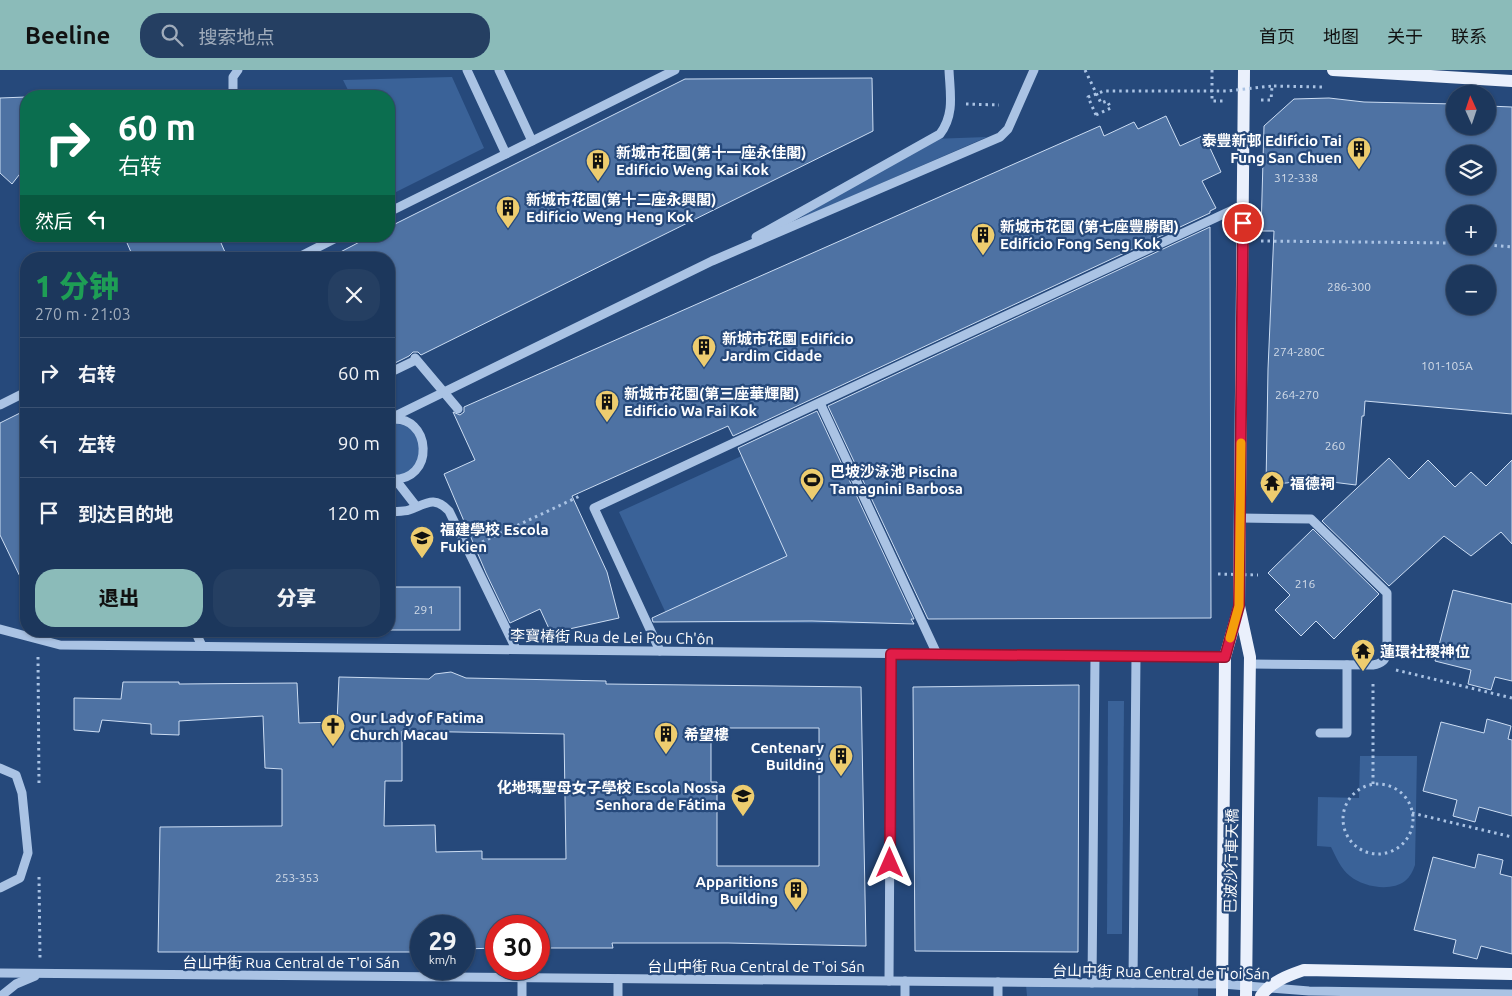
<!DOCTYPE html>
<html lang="zh">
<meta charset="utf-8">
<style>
body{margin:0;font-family:Ubuntu,"Noto Sans SC",sans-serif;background:#253f62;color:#f1f3f6;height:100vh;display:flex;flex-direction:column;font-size:19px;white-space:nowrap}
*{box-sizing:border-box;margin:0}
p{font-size:16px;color:#a0acbb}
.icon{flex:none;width:28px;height:28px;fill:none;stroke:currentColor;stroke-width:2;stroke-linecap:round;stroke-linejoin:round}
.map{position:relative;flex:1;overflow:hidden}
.side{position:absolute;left:20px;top:182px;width:375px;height:385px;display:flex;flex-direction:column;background:#1c375c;border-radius:20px;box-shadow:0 1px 4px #0004,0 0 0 1px #3a5172}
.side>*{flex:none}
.guide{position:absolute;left:20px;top:20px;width:375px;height:152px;border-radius:20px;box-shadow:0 1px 4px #0004,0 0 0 1px #3a5172;background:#0b6e4f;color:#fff;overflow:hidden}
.needle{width:32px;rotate:357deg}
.tools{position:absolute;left:1446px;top:15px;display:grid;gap:10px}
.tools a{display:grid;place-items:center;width:50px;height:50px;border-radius:50%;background:#1c375c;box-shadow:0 1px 4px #0004,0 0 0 1px #3a5172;font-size:25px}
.speed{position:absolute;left:410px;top:845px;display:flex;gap:10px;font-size:25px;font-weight:700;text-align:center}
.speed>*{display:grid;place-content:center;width:65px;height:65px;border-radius:50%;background:#1c375c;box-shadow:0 1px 4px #0004,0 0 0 1px #3a5172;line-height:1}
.speed small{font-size:12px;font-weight:400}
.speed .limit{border:8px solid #d22;background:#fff;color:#111}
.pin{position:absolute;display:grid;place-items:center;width:42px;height:42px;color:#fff;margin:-21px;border:2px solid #fff;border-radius:50%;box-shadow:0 1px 5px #0007}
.me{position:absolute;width:55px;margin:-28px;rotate:0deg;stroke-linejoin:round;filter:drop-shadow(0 0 4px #0008)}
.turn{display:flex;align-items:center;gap:18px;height:105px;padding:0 15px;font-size:22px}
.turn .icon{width:65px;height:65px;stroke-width:2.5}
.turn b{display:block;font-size:35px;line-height:42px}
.then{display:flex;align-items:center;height:48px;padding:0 15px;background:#0003;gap:10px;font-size:19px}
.round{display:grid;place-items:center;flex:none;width:52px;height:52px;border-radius:20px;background:#253f62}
.overview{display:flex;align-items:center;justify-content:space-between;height:85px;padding:0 15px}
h1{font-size:30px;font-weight:800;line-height:38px;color:#1e9e55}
.primary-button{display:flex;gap:10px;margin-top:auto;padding:10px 15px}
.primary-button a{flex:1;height:58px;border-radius:20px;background:#8bbbb9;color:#111;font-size:20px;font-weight:800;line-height:58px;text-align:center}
.primary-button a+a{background:#253f62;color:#f1f3f6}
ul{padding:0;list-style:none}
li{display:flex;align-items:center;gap:15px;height:70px;padding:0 15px;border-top:1px solid #3a5172}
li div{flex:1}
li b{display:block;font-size:19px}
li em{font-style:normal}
header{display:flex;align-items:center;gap:30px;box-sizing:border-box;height:70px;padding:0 25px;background:#8bbbb9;color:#111}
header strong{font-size:24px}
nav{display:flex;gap:28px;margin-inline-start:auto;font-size:18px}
.search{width:350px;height:45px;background:#253f62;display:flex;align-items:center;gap:12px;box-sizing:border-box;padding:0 18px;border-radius:20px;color:#a0acbb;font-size:19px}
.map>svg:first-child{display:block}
</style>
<header>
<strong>Beeline</strong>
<div class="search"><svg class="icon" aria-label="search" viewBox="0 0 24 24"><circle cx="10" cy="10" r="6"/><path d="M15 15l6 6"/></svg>搜索地点</div>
<nav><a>首页</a><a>地图</a><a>关于</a><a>联系</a></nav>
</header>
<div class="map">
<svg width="1512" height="926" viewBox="0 0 1512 926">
<rect width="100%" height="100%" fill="#26497b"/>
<g fill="#3a6298">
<path d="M452,7L484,78L396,122L389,107V26H351L343,10Z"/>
<path d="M987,67L795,151L931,69Z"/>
<path d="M820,350L860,434L914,554L670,552L619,442Z"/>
<path d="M389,353C397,354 405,354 412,359C425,371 421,397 405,404C400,406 394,405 389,406Z"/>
<path d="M1108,631H1124L1122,864H1107Z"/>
<path d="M1360,686H1417L1415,795C1413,801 1410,807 1405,811C1391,822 1363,817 1350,806C1341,799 1336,787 1331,777L1317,776L1318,727L1359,728Z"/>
<path d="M1026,915L1198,917V926H1027Z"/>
</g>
<g fill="#4e72a3" stroke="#ccddf3" fill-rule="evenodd">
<path d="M872,8L873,61L421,285L418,282H413L409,286L389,296V189H327L371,166H389V157L685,9Z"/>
<path d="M26,27V96L12,114L0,103V28Z"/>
<path d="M1329,28L1364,32L1455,34V56H1488V36L1512,37V344L1365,331L1364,346H1362L1356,415L1316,410L1266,415L1268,299L1274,161H1261L1264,56L1294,29ZM1455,84H1488V116H1455ZM1455,144H1488V176H1455ZM1455,204H1488V236H1455Z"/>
<path d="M1166,46L1180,76L1204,65L1221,102L1202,111L1216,138L1210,141V143L733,366L728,356L572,426L607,502L619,548L551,563L540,539L510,553L486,503L444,404L475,390L453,342L460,345L464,342V337L1100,56L1104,66L1134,52L1138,59Z"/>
<path d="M1210,157L1211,548L928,549L828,336Z"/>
<path d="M124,166H218L228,189H134Z"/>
<path d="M26,340V519L0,465V353Z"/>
<path d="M817,341L914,549H911L914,554L812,551L653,552L652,548L787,486L738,378Z"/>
<path d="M1389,388L1409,409L1428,390L1455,417L1471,402L1486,416L1512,390V474L1501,462L1471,486L1444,466L1389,516L1322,451Z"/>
<path d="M1313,459L1379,524L1334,569L1316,551L1301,566L1275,540L1290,525L1268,503Z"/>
<rect x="389" y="517" width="71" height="43"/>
<path d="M1453,520L1512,534V611L1495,607L1491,620L1468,614L1471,600L1435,591Z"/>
<path d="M451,602L466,608L606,611V614L861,617L866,876L728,873H612L613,878H539V856H496V878L464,879V856H421V882H158L160,757L282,756V699L265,698L263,646L179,651V665L151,664V654L102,650L99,662L74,660V628L121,629L123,612H179V614L297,613L299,653L337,652L339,607L429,609L435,604ZM711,658H819V796H717V712H711ZM402,661L564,664L566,789H482V781L436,782L435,755L384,756L385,711H402Z"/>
<path d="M1079,615L1078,882L915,881L913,617Z"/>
<path d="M1487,649L1511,656L1508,669L1512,670V746L1479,737L1475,752L1453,746L1457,730L1423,721L1441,652L1484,663Z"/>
<path d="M1478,784L1503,790L1500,804L1512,807V884L1481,876L1477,889L1453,883L1456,870L1414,860L1433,787L1475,798Z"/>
</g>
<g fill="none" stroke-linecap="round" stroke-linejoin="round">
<g stroke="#aac3e4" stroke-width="3" stroke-dasharray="2.5 4" stroke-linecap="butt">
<path d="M1085,0L1101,33L1107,31L1111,38L1096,45"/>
<path d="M1212,0V31H1226"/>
<path d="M1261,30H1271L1272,16L1323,17"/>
<path d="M966,34L999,35"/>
<path d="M1261,171L1455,173"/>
<path d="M1488,175L1512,177"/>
<path d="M482,472L582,425"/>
<path d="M38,587L39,716"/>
<path d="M1396,600L1512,628"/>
<path d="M1373,714V611"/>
<circle cx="1378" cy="749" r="35"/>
<path d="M1412,743L1512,767"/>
<path d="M39,807L40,888"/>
</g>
<g stroke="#aac3e4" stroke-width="9">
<path d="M467,0L506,84"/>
<path d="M499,0L532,71"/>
<path d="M233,26V7L238,0"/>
<path d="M389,142L675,0"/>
<path d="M756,167L940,64C955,44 950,23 949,0"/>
<path d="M295,189L340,166"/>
<path d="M389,303L416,290"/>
<path d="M820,333L937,584"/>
<path d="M0,335L26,322"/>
<path d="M389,349L712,191L1000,67L1008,59L1034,0"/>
<path d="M389,409C437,414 432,342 389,350"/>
<path d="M392,410L395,409L416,436"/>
<path d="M389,442C395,441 403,442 409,440C426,434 434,425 449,441L516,579"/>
<path d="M1240,448L1311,449L1387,523V582C1386,590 1381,594 1373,595L1250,594"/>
<path d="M0,559L60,575L1225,587"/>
<path d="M195,561L202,576"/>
<path d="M660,581L594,438L1243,135"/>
<path d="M1320,663H1347V595"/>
<path d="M0,698L16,705L22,723L28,783L20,808L0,818"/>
<path d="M0,903L1222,914L1309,921L1512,924"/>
<path d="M889,911L891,584"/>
<path d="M1092,913L1095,586"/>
<path d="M1133,913L1136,586"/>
<path d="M1,926L16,914L35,906"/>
<path d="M522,926V908"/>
<path d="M618,926V909"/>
<path d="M905,926V911"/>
<path d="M998,926V912"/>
</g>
<g stroke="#eaf0fc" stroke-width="12">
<path d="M1244,0L1239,536L1250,587L1249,657"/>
<path d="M1333,0L1512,11"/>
<path d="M1222,926L1225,587L1239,538"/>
</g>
<g stroke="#aac3e4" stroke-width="3" stroke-dasharray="2.5 4" stroke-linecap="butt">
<path d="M1096,45L1088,27L1104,21H1227L1272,16"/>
<path d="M1218,504L1258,505"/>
</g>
<path stroke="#aac3e4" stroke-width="9" d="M415,288L458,339"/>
<g stroke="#eaf0fc" stroke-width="12">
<path d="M1246,926L1249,657"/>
<path d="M1261,926C1272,911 1287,906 1304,900L1511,904"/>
</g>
</g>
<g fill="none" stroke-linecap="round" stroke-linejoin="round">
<defs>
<path id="route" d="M890,793L891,584L1225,587L1239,536L1243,153"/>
</defs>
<use href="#route" stroke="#92132f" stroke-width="12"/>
<use href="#route" stroke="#e11d48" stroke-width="9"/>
<path stroke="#f59e0b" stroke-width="9" d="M1230,568L1239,536L1241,373"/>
</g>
<defs>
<symbol id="building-pin" viewBox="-11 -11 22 30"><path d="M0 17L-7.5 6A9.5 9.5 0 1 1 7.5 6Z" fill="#edcc6f" stroke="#26497b"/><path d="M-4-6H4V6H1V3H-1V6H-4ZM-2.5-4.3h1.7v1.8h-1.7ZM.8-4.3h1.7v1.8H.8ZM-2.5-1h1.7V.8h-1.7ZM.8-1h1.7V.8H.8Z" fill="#111"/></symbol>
<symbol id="stadium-pin" viewBox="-11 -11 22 30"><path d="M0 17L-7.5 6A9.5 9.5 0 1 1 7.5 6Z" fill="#edcc6f" stroke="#26497b"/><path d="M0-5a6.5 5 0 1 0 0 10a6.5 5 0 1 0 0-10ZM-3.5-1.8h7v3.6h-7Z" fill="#111"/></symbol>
<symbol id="temple-pin" viewBox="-11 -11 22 30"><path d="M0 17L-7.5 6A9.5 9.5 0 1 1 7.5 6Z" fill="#edcc6f" stroke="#26497b"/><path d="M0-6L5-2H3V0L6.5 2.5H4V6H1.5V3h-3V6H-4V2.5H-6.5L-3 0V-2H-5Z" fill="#111"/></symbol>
<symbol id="school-pin" viewBox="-11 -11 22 30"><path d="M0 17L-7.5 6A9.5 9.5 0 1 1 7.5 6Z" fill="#edcc6f" stroke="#26497b"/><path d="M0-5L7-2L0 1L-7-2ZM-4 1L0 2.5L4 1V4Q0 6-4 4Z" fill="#111"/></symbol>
<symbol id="church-pin" viewBox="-11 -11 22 30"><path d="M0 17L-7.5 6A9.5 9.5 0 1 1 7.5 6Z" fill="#edcc6f" stroke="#26497b"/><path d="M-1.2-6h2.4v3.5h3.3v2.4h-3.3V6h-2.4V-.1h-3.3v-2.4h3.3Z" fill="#111"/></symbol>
</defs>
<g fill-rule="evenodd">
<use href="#building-pin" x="1345" y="65" width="28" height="38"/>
<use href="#building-pin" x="584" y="77" width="28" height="38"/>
<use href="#building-pin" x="494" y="124" width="28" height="38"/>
<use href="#building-pin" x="969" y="151" width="28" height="38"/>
<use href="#building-pin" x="690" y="263" width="28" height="38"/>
<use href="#building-pin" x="593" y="318" width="28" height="38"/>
<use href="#stadium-pin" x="798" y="396" width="28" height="38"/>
<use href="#temple-pin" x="1258" y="399" width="28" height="38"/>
<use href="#school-pin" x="408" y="454" width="28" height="38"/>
<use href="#temple-pin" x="1349" y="567" width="28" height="38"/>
<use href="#church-pin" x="319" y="642" width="28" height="38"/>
<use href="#building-pin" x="652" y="650" width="28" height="38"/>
<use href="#building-pin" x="827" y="672" width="28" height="38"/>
<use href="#school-pin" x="729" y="712" width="28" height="38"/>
<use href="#building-pin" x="782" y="806" width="28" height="38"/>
</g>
<g text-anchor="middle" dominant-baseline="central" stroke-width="4.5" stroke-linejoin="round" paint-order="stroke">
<g font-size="12" fill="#d3dce8">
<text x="1296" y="107">312-338</text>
<text x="1349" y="216">286-300</text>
<text x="1299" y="281">274-280C</text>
<text x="1447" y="295">101-105A</text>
<text x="1297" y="324">264-270</text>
<text x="1335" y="375">260</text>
<text x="1305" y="513">216</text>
<text x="424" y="539">291</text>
<text x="297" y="807">253-353</text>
</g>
<g font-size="15" font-weight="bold" fill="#fff" stroke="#26497b" text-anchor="start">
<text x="1342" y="70" text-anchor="end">泰豐新邨 Edifício Tai<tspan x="1342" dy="17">Fung San Chuen</tspan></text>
<text x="616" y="82">新城市花園(第十一座永佳閣)<tspan x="616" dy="17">Edifício Weng Kai Kok</tspan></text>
<text x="526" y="129">新城市花園(第十二座永興閣)<tspan x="526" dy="17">Edifício Weng Heng Kok</tspan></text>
<text x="1000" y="156">新城市花園 (第七座豐勝閣)<tspan x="1000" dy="17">Edifício Fong Seng Kok</tspan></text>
<text x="722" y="268">新城市花園 Edifício<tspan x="722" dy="17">Jardim Cidade</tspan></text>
<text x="624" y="323">新城市花園(第三座華輝閣)<tspan x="624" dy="17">Edifício Wa Fai Kok</tspan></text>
<text x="830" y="401">巴坡沙泳池 Piscina<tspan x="830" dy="17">Tamagnini Barbosa</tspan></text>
<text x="1290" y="413">福德祠</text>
<text x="440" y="459">福建學校 Escola<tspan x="440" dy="17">Fukien</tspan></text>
<text x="1380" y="581">蓮環社稷神位</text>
<text x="350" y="647">Our Lady of Fatima<tspan x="350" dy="17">Church Macau</tspan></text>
<text x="684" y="664">希望樓</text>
<text x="824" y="677" text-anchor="end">Centenary<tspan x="824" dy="17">Building</tspan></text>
<text x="726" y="717" text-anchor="end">化地瑪聖母女子學校 Escola Nossa<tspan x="726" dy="17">Senhora de Fátima</tspan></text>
<text x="778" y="811" text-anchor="end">Apparitions<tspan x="778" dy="17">Building</tspan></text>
</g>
<g font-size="15" fill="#fff" stroke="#26497b">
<text transform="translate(612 567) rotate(1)">李寶椿街 Rua de Lei Pou Ch'ôn</text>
<text transform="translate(1231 791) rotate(-89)">巴波沙行車天橋</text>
<text x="291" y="892">台山中街 Rua Central de T'oi Sán</text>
<text x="756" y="896">台山中街 Rua Central de T'oi Sán</text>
<text transform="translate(1161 902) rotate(1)">台山中街 Rua Central de T'oi Sán</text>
</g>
</g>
</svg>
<div class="tools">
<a><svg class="needle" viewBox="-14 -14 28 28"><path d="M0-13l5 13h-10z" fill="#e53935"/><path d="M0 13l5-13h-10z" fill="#a0acbb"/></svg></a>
<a><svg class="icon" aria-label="layers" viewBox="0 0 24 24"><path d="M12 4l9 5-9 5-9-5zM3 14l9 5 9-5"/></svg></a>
<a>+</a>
<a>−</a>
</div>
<div class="speed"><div>29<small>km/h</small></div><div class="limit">30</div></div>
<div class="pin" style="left:1243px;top:153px;background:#d93025"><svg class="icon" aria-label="arrive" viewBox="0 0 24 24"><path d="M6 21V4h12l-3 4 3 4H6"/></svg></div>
<svg class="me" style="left:890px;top:793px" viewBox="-20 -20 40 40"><path d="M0-17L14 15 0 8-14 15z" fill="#e11d48" stroke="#fff" stroke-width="4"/></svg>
<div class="guide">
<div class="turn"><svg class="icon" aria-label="right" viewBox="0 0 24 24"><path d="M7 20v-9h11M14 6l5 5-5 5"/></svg><div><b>60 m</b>右转</div></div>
<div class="then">然后<svg class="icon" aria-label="left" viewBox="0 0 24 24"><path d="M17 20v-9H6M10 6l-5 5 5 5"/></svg></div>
</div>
<section class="side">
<div class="overview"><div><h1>1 分钟</h1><p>270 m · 21:03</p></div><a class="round"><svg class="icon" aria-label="close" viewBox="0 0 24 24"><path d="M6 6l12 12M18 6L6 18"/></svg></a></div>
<ul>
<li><svg class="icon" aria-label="right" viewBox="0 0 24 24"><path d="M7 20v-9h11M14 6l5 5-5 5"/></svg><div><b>右转</b></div><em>60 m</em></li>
<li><svg class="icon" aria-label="left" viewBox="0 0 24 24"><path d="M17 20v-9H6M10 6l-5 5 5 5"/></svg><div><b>左转</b></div><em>90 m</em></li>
<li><svg class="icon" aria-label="arrive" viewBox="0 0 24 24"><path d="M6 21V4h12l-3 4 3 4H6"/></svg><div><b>到达目的地</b></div><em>120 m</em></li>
</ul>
<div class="primary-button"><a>退出</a><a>分享</a></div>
</section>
</div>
